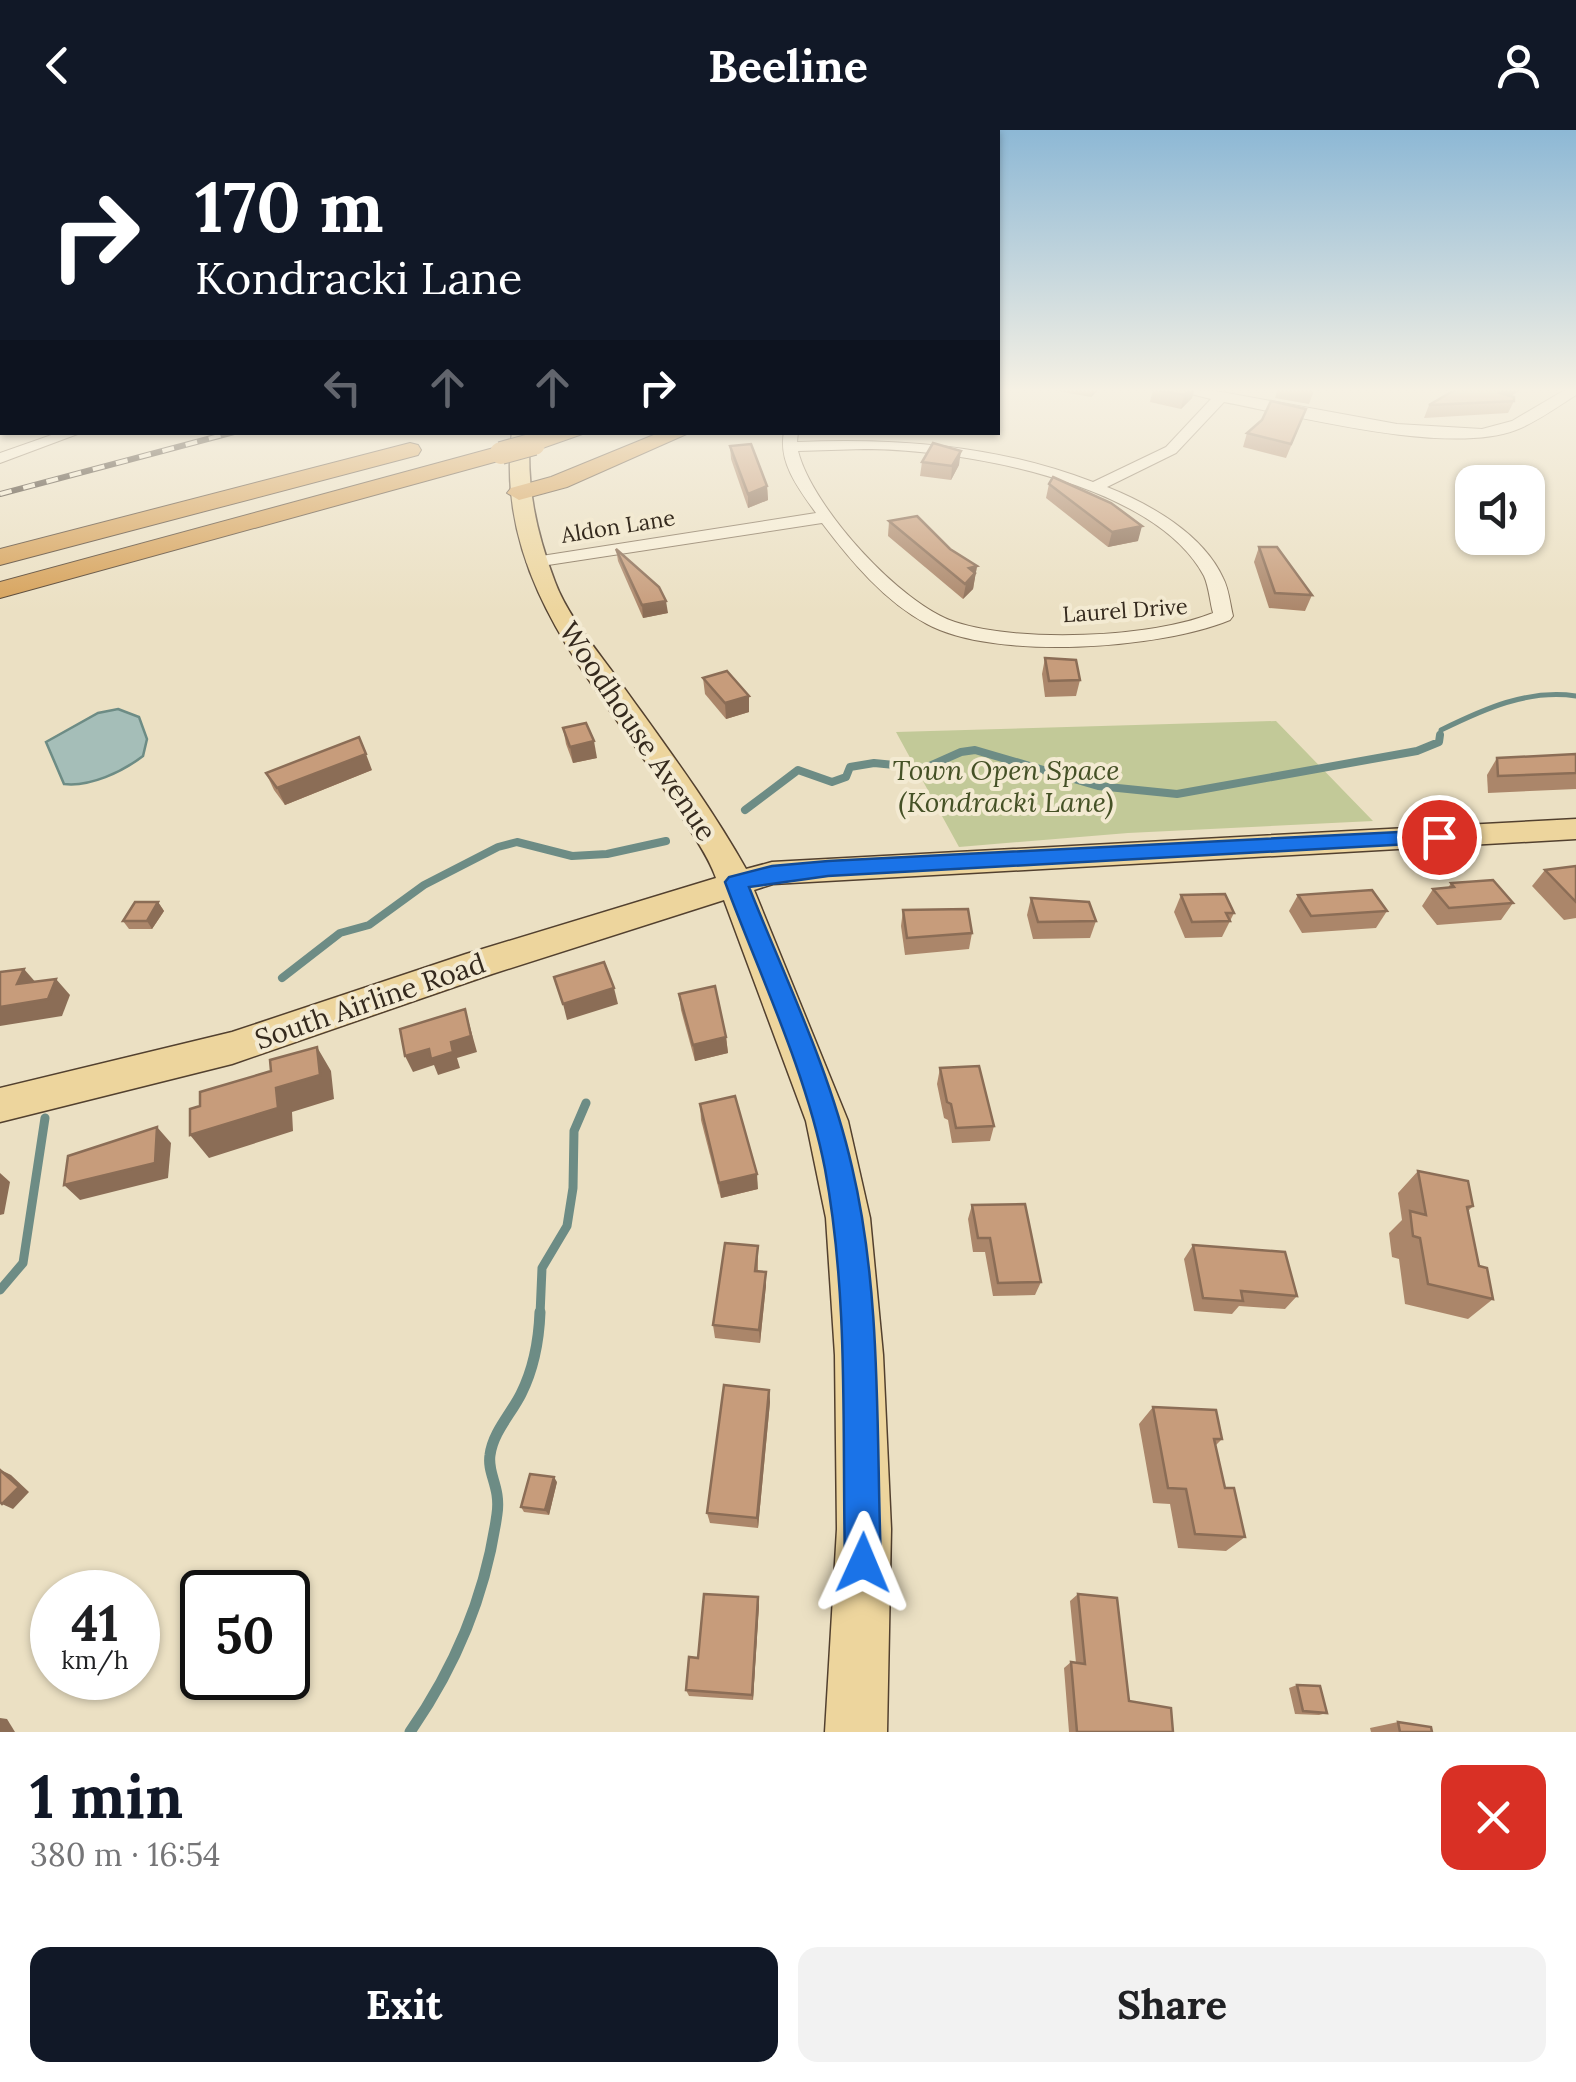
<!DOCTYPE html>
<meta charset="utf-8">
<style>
body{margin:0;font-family:Lora,serif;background:#f2f2f2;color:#202124;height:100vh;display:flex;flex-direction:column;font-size:38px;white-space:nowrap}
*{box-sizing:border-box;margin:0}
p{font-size:32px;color:#757577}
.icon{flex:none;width:55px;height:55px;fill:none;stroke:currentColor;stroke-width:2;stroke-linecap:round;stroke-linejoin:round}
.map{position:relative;height:1602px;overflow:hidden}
.sheet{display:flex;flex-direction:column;background:#fff;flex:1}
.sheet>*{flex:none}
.hud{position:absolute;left:0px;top:0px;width:1000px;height:305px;box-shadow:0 2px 8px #0004;background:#111827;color:#fff;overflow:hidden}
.buttons{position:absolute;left:1455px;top:335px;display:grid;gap:20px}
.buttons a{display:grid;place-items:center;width:90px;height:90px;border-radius:20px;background:#fff;box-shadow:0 2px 8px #0004;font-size:50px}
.speed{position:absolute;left:30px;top:1440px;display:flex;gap:20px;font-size:50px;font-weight:700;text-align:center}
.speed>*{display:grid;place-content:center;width:130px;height:130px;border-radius:50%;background:#fff;box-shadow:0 2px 8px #0004;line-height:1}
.speed small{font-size:25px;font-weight:400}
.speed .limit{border:5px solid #111;border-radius:15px;background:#fff;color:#111}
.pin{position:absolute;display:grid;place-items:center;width:85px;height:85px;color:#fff;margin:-42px;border:5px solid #fff;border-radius:50%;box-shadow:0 2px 10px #0007}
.me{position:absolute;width:110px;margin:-55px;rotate:1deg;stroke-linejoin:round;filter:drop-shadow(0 0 8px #0008)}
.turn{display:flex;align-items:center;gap:35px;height:210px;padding:0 30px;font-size:45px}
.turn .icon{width:130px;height:130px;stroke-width:2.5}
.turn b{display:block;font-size:70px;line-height:85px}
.lanes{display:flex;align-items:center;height:95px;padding:0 30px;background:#0003;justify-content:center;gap:50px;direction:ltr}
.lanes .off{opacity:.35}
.round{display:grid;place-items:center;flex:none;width:105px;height:105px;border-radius:20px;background:#f2f2f2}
.summary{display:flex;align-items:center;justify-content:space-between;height:170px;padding:0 30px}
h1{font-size:60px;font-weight:700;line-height:75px;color:#111827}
.button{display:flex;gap:20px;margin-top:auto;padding:20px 30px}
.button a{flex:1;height:115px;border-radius:20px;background:#111827;color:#fff;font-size:40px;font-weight:700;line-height:115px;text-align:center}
.button a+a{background:#f2f2f2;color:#202124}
header{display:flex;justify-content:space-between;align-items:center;height:130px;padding:0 30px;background:#111827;color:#fff;font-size:45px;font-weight:700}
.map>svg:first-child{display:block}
</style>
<header><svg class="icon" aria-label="back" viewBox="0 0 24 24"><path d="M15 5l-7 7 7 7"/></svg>Beeline<svg class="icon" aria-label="person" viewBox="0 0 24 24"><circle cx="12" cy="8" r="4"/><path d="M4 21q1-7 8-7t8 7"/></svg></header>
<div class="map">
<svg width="1576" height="1602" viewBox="0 0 1576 1602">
<rect width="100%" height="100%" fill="#ebe0c3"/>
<path fill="#c2c998" d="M1276,591L1373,691L1128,703L959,717L896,602Z"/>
<path fill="#a5beb8" stroke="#6d8c85" stroke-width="2.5" d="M118,579L139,587L147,609L143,626C122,642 90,657 64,654L46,612L98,583Z"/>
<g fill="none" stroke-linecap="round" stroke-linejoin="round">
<path stroke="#6d8c85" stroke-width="5" d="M1440,607L1441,600C1484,579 1527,559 1576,566"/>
<g stroke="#6d8c85" stroke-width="8">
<path d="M745,680L798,640L832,652L846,647L850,637L874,633L925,638L961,622L975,620L1098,656L1177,664L1417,621L1439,612L1440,605"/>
<path d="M282,848L340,803L369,795L424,755L498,717L517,712L572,726L607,724L666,711"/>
</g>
<g stroke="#6d8c85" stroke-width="9">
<path d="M0,1160L23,1133L45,988"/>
<path d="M540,1185L542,1138L567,1096L573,1058L574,1001L586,973"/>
</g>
<path stroke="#6d8c85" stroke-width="11" d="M410,1602C456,1536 486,1464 497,1384C501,1357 487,1344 490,1325C493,1302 511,1284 521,1264C533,1240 539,1209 540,1182"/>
<defs>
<g id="minor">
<path d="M1167,258L1222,262L1397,294L1482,299L1512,291L1568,258H1576V265C1557,277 1537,292 1516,300C1448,326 1297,286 1224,272L1176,323L1107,357C1150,374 1203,404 1223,448C1229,459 1230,474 1233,486L1230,490C1160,519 995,531 927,494C885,472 850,430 822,393L535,437L526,432L535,427L816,383C798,358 778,332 784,302H798L797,312C899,308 996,315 1093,352L1166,317L1211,269ZM864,319C960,319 1154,352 1204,446C1209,457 1210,472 1213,483C1152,508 1018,513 955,492C900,474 812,377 798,321Z"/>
<path d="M60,302H83L0,333V323Z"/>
</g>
<path id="major" d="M512,302H530C526,356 536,402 555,452C569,489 599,522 622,555C665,615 710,675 746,739L772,732L1576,689V709L773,754L754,760L848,991L870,1088L883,1225L891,1399L887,1602H825L837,1399L835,1225L826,1088L806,991L724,770L492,844L232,934L0,992V958L232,902L466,824L716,748C708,725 692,704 679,682C604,560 493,457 512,302Z"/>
<g id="highway">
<path d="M552,302H588L534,321L523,314L526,309Z"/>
<path d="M661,302H691L567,357L519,370L507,363L511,358L551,347Z"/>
<path d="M410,313L418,315L421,320L418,325L0,435V419Z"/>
<path d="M501,316L509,318L512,323L509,328L0,468V452Z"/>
</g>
</defs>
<use href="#minor" stroke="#84725b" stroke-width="2"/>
<use href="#major" stroke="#52402f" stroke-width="3"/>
<use href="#highway" stroke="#52402f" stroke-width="2"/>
<use href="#minor" fill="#f7eed6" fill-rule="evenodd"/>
<use href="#major" fill="#edd59d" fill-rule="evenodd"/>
<use href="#highway" fill="#d6a159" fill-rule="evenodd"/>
<defs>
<path id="rail" d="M0,364L234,302"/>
</defs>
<use href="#rail" stroke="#352a1e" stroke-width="6"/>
<use href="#rail" stroke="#f3ead2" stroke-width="4" stroke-dasharray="12" stroke-linecap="butt"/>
<defs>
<path id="highway-bridge" d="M501,323L534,314"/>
</defs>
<use href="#highway-bridge" stroke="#52402f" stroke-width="24" stroke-linecap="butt"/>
<use href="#highway-bridge" stroke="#d6a159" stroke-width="22"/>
</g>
<g fill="#ab866a">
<path d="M1040,258H1100L1091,267Z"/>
<path d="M1278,258H1315L1309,274L1275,268Z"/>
<path d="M1458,258H1524L1511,266L1514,271L1508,283L1424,288L1429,275Z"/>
<path d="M1153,259L1192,268L1181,279L1150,272Z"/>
<path d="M1301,292L1286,328L1243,317L1247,303Z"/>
<path d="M730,316L767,356L768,370L748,378L731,329Z"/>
<path d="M922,332L959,335L951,350L920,346Z"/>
<path d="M1049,354L1138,411L1108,417L1046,368Z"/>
<path d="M889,391L950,419L977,436L973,459L963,469L888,406Z"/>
<path d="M1259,417L1312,465L1305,481L1269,478L1254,432Z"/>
<path d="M616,419L668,483L643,488L618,431Z"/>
<path d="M1045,528L1080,550L1076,566L1045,567L1042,544Z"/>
<path d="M703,548L749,582L726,589L705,564Z"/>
<path d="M563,598L597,628L573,633L566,614Z"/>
<path d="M1576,624V659L1488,663L1487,645L1497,628Z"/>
<path d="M372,640L285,675L274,660L266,643Z"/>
<path d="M1576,736V788L1564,790L1532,756L1545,740Z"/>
<path d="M1451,753L1513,773L1501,790L1437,795L1422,776L1433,759L1448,758Z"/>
<path d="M1181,765L1234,783L1222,807L1185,808L1174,782Z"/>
<path d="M1298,765L1387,781L1376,798L1302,803L1289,781Z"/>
<path d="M1031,768L1096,791L1090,808L1033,809L1027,785Z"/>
<path d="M158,772L164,781L152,799H129L123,791Z"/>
<path d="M903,780L972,803L969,819L905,825L901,796Z"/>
<path d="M679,864L726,907L728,923L695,931L681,880Z"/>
<path d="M940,938L994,996L990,1011L952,1013L948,990L944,988L937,954Z"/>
<path d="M700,974L758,1059L721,1068L701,990Z"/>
<path d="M1418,1041L1473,1076L1468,1081L1479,1136L1493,1169L1468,1189L1405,1174L1399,1129L1392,1127L1389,1103L1402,1090L1398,1063Z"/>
<path d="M972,1075L1041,1152L1035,1165L993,1166L985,1122H973L968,1089Z"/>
<path d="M1193,1115L1297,1166L1285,1179L1239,1176L1232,1184L1194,1181L1184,1129Z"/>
<path d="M758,1116V1141L766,1142V1155L760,1213L715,1208L713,1195Z"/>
<path d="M769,1260L770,1272L758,1398L710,1393L707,1383Z"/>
<path d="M1153,1277L1222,1309L1215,1316L1225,1358L1245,1407L1226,1421L1178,1418L1170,1374L1153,1373L1139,1294Z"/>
<path d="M557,1352L549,1385L524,1382L521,1377Z"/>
<path d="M1078,1464L1129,1571L1173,1602H1069L1064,1538L1071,1532L1076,1533L1070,1471Z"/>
<path d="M759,1475L753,1570L689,1566L686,1560L698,1528Z"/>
<path d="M1297,1555L1327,1583L1319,1585L1295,1584L1289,1558Z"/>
<path d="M1398,1592L1432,1602H1371L1370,1598Z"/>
</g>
<g fill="#8b6d56">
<path d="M1093,258H1100L1091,267Z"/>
<path d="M1193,258H1195L1192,268L1181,279L1184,265Z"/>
<path d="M1510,258H1524L1500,272V263Z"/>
<path d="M961,321L959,335L951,350L952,336Z"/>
<path d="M767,356L768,370L748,378V364Z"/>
<path d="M1142,396L1138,411L1108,417L1112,402Z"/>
<path d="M977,436L973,459L963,469L969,438Z"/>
<path d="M666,471L668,483L643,488L642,475Z"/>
<path d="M749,566V582L726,589L725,573Z"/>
<path d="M594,611L597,628L573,633L570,617Z"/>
<path d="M366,624L372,640L285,675L277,658Z"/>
<path d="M158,772L164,781L152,799L147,791Z"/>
<path d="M24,839L38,855L17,854Z"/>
<path d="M56,849L70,865L62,886L0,896V877Z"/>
<path d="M614,858L618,874L567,890L563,874Z"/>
<path d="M465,879L477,922L457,928L460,938L438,945L434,935L413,942L405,926L451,912Z"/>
<path d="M726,907L728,923L695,931L693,915Z"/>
<path d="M317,917L331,941L334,969L292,982L293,1001L209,1028L190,1005Z"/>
<path d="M157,997L171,1013L168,1048L80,1070L64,1055Z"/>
<path d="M0,1043L10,1052L4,1084L0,1085Z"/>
<path d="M757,1044L758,1059L721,1068L719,1053Z"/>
<path d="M766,1142V1155L760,1213L759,1200Z"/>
<path d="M769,1260L770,1272L758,1398L757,1388Z"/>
<path d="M1,1340L11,1345L29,1362L13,1379L2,1374Z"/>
<path d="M554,1347L557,1352L549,1385L545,1380Z"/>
<path d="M758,1467L759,1475L753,1570L752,1565Z"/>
<path d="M0,1588L7,1589L15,1602H0Z"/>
</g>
<g fill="#c79c7b" stroke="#8b6d56" stroke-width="2.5">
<path d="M1155,258H1193L1184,265L1153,259Z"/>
<path d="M1458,258H1510L1500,263L1514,267V271L1429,275Z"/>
<path d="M1271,271L1306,279L1291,314L1247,303L1262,290Z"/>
<path d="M933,313L961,321L952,336L922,332Z"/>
<path d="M751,314L767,356L748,364L730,316Z"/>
<path d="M1053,347L1111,373L1142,396L1112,402L1049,354Z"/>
<path d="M917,386L950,419L977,436L969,438L975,443L965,454L889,391Z"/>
<path d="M1259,417H1277L1312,465L1275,463Z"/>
<path d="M616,419L659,457L666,471L642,475Z"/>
<path d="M1045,528L1076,530L1080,550L1049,551Z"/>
<path d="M727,541L749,566L725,573L703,548Z"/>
<path d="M586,593L594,611L570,617L563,598Z"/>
<path d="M359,607L366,624L277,658L266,643Z"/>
<path d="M1576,624V643L1498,646L1497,628Z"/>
<path d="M1576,736V772L1545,740Z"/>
<path d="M1493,750L1513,773L1449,778L1433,759L1454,757L1451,753Z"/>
<path d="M1372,760L1387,781L1311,786L1298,765Z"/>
<path d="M1225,764L1234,783H1226L1230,791L1192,792L1181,765Z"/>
<path d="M1031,768L1089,772L1096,791L1038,792Z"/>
<path d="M135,772H158L147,791H123Z"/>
<path d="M968,779L972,803L907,808L903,780Z"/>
<path d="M604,832L614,858L563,874L554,847Z"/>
<path d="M24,839L17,854L56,849L48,869L0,877V842Z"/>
<path d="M715,856L726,907L693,915L679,864Z"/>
<path d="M465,879L471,906L451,912L453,922L431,929L429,919L405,926L400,899Z"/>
<path d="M317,917L320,945L276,958L278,978L190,1005V979L200,976V962L271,941L270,930Z"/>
<path d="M979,936L994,996L956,998L951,974L947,972L940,938Z"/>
<path d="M735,966L757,1044L719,1053L700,974Z"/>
<path d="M157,997L155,1033L64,1055L68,1026Z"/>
<path d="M1418,1041L1468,1051L1473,1076L1467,1077L1479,1136L1487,1138L1493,1169L1428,1154L1420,1108L1413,1106L1410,1081L1426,1085Z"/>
<path d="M1025,1074L1041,1152L998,1153L990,1108H978L972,1075Z"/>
<path d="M725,1113L758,1116L755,1141L766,1142L759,1200L713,1195Z"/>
<path d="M1193,1115L1285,1122L1297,1166L1241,1161L1243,1171L1203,1168Z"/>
<path d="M724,1255L769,1260L757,1388L707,1383Z"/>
<path d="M1153,1277L1216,1280L1222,1309H1214L1225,1358H1234L1245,1407L1195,1404L1186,1359L1168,1358Z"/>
<path d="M0,1340L19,1357L2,1374L0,1372Z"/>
<path d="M530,1344L554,1347L545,1380L521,1377Z"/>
<path d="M704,1464L758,1467L752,1565L686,1560L689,1527L698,1528Z"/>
<path d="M1078,1464L1117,1468L1129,1571L1171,1578L1173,1602H1077L1071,1532L1085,1534Z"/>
<path d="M1297,1555L1320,1556L1327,1583L1303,1581Z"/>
<path d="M1398,1592L1431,1597L1432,1602H1400Z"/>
</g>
<linearGradient id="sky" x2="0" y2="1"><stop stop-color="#8db8d5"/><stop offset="0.54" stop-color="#f6f1e4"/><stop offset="1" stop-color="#f6f1e4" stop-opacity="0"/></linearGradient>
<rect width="1576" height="482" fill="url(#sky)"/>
<path fill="#1a73e8" stroke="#114b97" stroke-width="2.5" d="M1439,700L1447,702L1450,707L1447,712L828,746L749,757C785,848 830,940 852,1037C882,1164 876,1302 881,1433L876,1446L863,1451L850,1446L845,1433C842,1302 849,1168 825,1039C806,941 760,846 725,752L729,747L772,736L828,731Z"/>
<g text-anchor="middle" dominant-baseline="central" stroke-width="8" stroke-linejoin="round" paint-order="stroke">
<g font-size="22" fill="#352a1e" stroke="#f3ead2">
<text transform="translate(618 396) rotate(-9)">Aldon Lane</text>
<text transform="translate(1125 480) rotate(-4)">Laurel Drive</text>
</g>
<g font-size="28" fill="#352a1e" stroke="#f3ead2">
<text transform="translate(638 601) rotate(56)">Woodhouse Avenue</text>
<text transform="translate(370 871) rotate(-19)">South Airline Road</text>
</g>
<g font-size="28" font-style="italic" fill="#455126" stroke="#f3ead2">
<text x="1006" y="640">Town Open Space<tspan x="1006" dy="32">(Kondracki Lane)</tspan></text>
</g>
</g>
</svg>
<div class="buttons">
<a><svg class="icon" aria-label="sound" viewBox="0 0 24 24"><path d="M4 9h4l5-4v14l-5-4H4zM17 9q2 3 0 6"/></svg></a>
</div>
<div class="speed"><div>41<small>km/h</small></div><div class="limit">50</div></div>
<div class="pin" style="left:1439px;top:707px;background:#d93025"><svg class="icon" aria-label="arrive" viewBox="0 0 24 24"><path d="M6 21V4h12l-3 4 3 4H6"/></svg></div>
<svg class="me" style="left:863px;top:1433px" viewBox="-20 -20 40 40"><path d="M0-17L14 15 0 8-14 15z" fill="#1a73e8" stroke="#fff" stroke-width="4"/></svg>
<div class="hud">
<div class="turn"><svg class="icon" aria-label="right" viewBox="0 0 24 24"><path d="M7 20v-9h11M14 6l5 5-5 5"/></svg><div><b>170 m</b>Kondracki Lane</div></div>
<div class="lanes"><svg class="icon off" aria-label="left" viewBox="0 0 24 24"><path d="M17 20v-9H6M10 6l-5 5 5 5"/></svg><svg class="icon off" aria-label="ahead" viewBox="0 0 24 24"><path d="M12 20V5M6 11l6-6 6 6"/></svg><svg class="icon off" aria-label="ahead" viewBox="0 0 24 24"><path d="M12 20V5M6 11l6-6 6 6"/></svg><svg class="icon" aria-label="right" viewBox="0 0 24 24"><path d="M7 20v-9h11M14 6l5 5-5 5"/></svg></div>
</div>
</div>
<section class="sheet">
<div class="summary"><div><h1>1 min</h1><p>380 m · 16:54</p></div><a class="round" style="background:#d93025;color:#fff"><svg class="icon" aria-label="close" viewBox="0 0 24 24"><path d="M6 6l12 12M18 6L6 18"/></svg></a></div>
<div class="button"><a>Exit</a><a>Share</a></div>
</section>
